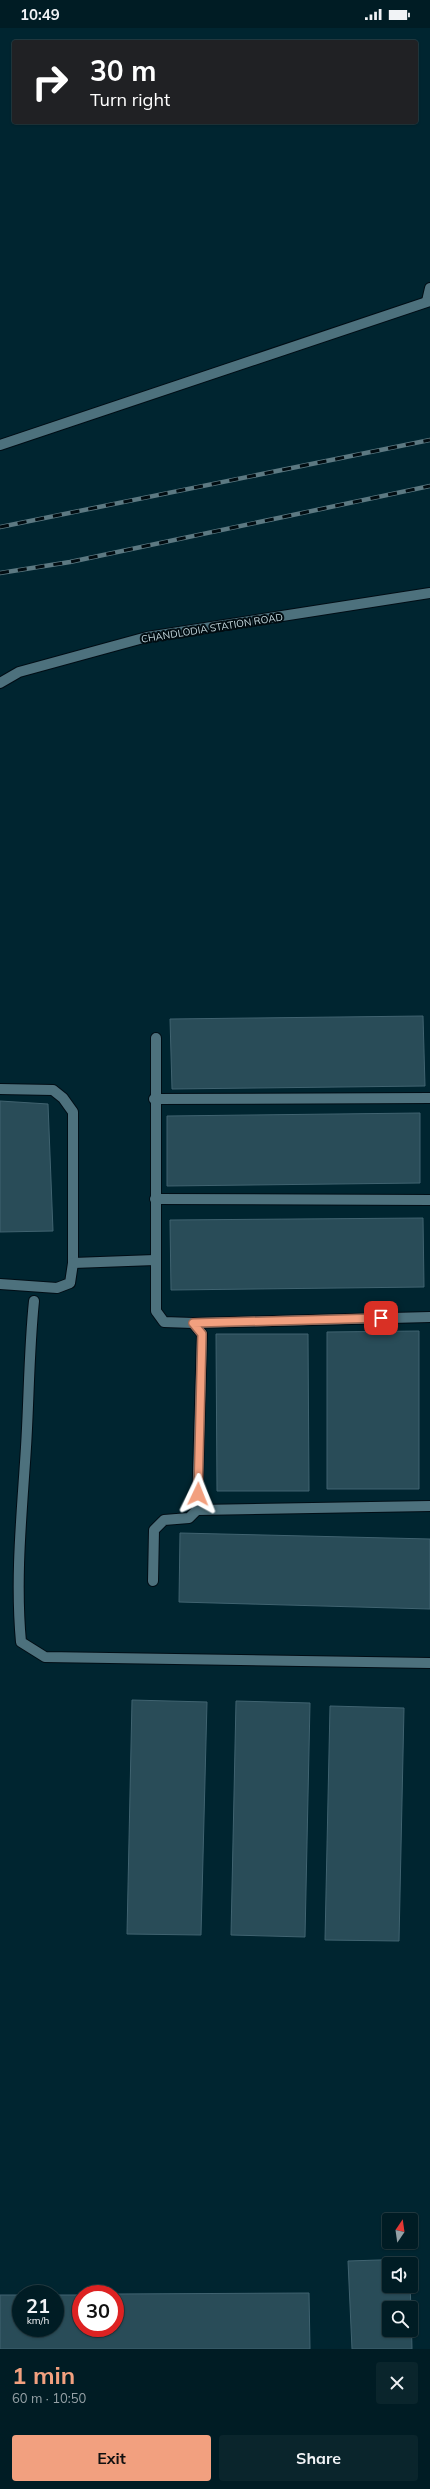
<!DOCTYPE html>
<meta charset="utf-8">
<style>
body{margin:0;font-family:Mulish,sans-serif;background:#0a252c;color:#f1f3f6;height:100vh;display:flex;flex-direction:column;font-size:15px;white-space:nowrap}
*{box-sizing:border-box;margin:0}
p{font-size:13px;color:#95a1a6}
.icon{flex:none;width:22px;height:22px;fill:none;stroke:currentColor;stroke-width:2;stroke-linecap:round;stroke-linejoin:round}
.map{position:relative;height:2321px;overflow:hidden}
.drawer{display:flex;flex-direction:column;background:#001c24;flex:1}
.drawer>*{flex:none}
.guide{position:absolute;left:12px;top:12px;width:406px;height:84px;border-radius:4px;box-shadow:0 1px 3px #0004,0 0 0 1px #223a41;background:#202124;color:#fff;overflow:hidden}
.needle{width:26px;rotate:13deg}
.tools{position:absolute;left:382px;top:2185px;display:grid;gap:8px}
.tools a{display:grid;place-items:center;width:36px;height:36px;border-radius:4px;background:#001c24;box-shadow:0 1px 3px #0004,0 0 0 1px #223a41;font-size:20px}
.speed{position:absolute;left:12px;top:2257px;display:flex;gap:8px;font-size:20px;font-weight:700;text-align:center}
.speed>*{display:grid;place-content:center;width:52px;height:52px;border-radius:50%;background:#001c24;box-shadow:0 1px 3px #0004,0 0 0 1px #223a41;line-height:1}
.speed small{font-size:10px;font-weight:400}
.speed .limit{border:6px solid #d22;background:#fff;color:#111}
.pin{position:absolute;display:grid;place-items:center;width:34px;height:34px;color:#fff;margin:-17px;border-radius:8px;box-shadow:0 2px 6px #0006}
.me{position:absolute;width:44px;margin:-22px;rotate:2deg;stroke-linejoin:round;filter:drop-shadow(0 0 3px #0008)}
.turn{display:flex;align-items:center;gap:14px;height:84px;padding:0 12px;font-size:18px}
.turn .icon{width:52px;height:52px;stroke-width:2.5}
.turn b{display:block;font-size:28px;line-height:34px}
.round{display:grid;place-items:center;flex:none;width:42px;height:42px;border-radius:4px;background:#0a252c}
.overview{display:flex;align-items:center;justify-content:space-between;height:68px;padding:0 12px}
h1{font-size:24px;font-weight:700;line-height:30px;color:#f2a07f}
.cta{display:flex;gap:8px;margin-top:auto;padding:8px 12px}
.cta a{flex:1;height:46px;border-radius:4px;background:#f2a07f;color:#111;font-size:16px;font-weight:700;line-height:46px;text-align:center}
.cta a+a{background:#0a252c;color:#f1f3f6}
.status{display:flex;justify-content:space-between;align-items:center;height:28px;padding:0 20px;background:#001c24;direction:ltr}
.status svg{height:11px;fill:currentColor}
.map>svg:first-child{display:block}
</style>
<div class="status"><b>10:49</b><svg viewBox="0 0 49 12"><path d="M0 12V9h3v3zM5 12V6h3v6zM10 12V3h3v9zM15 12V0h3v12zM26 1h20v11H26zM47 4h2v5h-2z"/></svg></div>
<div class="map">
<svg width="430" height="2321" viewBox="0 0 430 2321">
<rect width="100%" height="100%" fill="#002530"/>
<g fill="#294c58" stroke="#406370">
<path d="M423,988L425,1058L172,1061L170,991Z"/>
<path d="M0,1073L48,1076L53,1203L0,1204Z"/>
<path d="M420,1085V1155L167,1158V1088Z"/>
<path d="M423,1190L424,1259L171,1262L170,1192Z"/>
<path d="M419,1303V1461H327V1304Z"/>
<path d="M216,1306H308L309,1463H217Z"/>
<path d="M180,1505L430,1511V1581L179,1574Z"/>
<path d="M132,1672L207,1674L201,1907L127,1906Z"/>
<path d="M236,1673L310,1675L305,1909L231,1907Z"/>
<path d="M330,1678L404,1680L399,1913L325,1912Z"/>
<path d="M409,2231L410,2236H389V2258H410L411,2280H389V2302H411V2281L412,2321H352L348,2233Z"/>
<path d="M309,2265L310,2321H0V2267H21V2300H55V2267H81V2300H115V2266Z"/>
</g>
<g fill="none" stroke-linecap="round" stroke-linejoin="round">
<defs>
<g id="minor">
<path d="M427,273L430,260"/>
<path d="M0,1061L53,1062L63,1070L73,1084V1235L70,1255L57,1260L0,1256"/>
<path d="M154,1071L430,1070"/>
<path d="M155,1171L430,1172"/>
<path d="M73,1235L155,1232"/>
<path d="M34,1273C29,1321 29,1370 26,1419C22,1484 15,1549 21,1614L45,1629L430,1635"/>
<path d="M193,1295L430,1289"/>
<path d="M197,1482L430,1478"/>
<path d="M153,1553L154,1502L164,1492L189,1490L197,1482L202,1306L193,1295L164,1294L156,1283V1010"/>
</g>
<g id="tertiary">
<path d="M0,417L430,273"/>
<path d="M0,655L19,644L147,609L430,565"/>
</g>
</defs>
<use href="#minor" stroke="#000d15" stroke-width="12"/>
<use href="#tertiary" stroke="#000d15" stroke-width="12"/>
<use href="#minor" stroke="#4d717d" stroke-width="10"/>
<use href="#tertiary" stroke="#4d717d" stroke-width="10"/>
<defs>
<g id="rail">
<path d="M0,499L430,412"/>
<path d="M0,545L70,534L430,458"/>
</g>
</defs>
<use href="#rail" stroke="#5c7982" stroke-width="4.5"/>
<use href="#rail" stroke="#010c11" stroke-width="3" stroke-dasharray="9" stroke-linecap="butt"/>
</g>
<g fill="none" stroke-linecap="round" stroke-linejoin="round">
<defs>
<path id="route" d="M198,1466L202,1306L193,1295L381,1290"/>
</defs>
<use href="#route" stroke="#9d6853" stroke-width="10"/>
<use href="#route" stroke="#f2a07f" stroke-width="7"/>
</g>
<g text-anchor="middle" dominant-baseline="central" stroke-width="4" stroke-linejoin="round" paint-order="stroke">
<g font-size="10" fill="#c7dbe1" stroke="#010c11">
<text transform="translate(212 600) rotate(-9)">CHANDLODIA STATION ROAD</text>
</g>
</g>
</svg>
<div class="tools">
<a><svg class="needle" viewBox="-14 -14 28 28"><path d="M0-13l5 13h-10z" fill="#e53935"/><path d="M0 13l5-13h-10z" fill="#95a1a6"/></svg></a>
<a><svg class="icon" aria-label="sound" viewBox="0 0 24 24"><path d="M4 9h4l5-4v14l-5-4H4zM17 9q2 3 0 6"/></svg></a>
<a><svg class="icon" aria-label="search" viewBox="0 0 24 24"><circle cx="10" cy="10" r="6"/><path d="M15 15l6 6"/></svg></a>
</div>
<div class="speed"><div>21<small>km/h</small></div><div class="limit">30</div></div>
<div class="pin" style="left:381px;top:1290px;background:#d93025"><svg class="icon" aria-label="arrive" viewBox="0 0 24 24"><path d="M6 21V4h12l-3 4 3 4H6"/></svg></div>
<svg class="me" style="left:198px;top:1466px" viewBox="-20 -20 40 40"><path d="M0-17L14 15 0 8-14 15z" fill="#f2a07f" stroke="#fff" stroke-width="4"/></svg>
<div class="guide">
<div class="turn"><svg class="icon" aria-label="right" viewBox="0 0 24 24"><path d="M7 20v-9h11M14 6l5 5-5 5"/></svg><div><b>30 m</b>Turn right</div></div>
</div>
</div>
<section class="drawer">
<div class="overview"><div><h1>1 min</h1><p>60 m · 10:50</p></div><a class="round"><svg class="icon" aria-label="close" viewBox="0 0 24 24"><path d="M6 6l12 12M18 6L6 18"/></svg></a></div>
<div class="cta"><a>Exit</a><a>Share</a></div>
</section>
